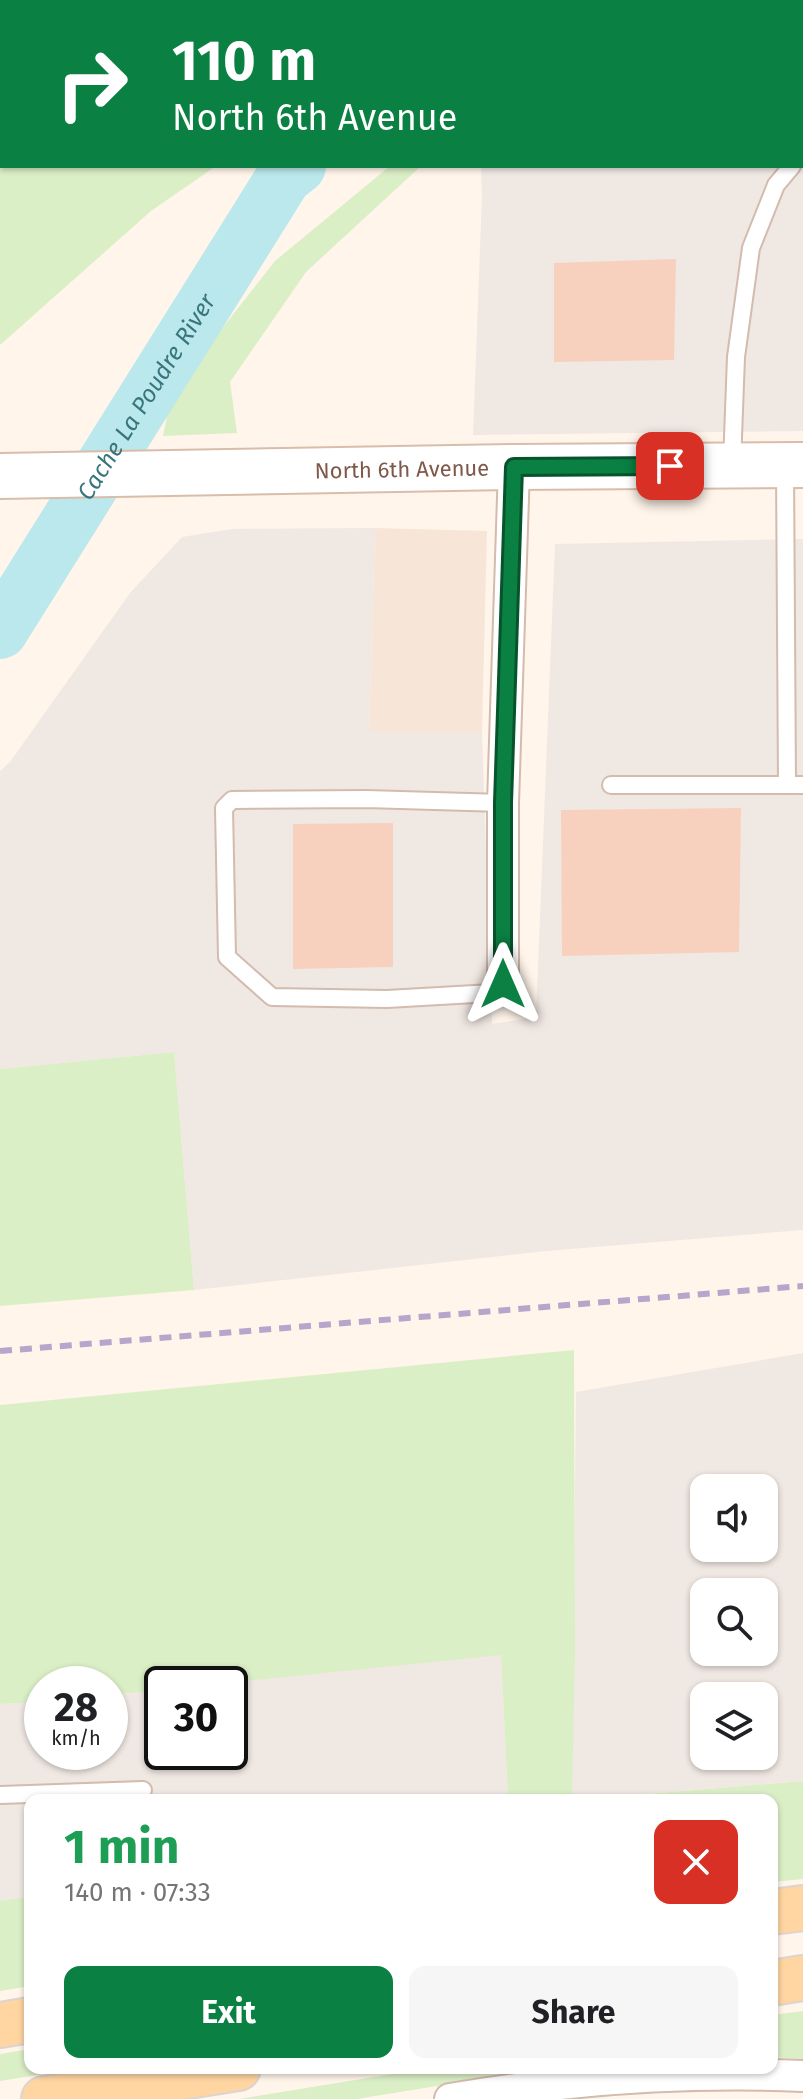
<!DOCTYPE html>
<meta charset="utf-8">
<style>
body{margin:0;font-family:"Fira Sans",sans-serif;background:#f6f6f6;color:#202124;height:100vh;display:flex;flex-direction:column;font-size:30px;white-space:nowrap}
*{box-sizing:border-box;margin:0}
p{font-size:26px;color:#757577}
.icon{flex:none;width:44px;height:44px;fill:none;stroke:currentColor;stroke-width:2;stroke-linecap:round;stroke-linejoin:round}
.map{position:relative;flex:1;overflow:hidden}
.side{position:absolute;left:24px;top:1794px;width:754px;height:280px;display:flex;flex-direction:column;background:#fff;border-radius:16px;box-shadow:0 2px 6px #0004}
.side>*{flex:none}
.banner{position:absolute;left:0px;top:0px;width:804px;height:168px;box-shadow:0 2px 6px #0004;background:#0b8043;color:#fff;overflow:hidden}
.fabs{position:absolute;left:690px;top:1474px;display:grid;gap:16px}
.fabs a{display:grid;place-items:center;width:88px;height:88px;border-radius:16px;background:#fff;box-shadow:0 2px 6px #0004;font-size:40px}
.speed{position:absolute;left:24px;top:1666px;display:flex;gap:16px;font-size:40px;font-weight:700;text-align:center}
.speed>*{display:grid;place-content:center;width:104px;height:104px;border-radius:50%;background:#fff;box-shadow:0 2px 6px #0004;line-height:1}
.speed small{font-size:20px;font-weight:400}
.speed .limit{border:4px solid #111;border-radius:12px;background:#fff;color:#111}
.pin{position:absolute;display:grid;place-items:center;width:68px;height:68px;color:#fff;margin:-34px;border-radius:16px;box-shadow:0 4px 12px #0006}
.me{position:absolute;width:88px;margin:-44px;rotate:0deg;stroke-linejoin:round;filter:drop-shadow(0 0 6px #0008)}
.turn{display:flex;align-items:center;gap:28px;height:168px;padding:0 40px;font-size:36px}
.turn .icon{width:104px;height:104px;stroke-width:2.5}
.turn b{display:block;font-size:56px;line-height:68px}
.round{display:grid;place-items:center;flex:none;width:84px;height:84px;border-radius:16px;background:#f6f6f6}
.head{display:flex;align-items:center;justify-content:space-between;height:136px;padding:0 40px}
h1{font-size:48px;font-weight:700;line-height:60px;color:#1e9e55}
.cta{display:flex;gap:16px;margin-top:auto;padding:16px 40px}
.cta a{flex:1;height:92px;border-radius:16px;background:#0b8043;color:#fff;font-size:32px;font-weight:700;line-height:92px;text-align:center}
.cta a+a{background:#f6f6f6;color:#202124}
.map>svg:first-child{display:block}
</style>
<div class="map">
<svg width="803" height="2099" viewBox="0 0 803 2099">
<rect width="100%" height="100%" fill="#fff5ea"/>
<path fill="#f7e6d7" d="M375,528L487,531L482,732L369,733Z"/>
<g fill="#f0e8e3" fill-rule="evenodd">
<path d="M803,20V431L473,435L482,196L481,166H802Z"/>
<path d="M375,528L369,732H482L492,1024L536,1017L555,544L803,539V1230L546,1251L194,1290L174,1052L0,1069V771L10,762L130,593L182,537L232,529Z"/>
<path d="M803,1353V1781L572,1800L576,1392ZM704,1488H764V1548H704ZM704,1592H764V1652H704ZM704,1696H764V1756H704Z"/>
<path d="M501,1654L508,1800H30V1904L0,1908V1704L42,1702V1752H110V1695L162,1690V1752H230V1684H216Z"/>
</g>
<g fill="#daefc6">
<path d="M0,0H475L2,2V166H216L151,211L0,345Z"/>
<path d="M390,166H421L306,272L230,382L237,433L163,436L172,392L275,261Z"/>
<path d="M174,1052L194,1290L0,1306V1069Z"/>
<path d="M574,1350L575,1651L572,1800H508L501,1655L216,1684H162V1690L110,1695V1684H42V1702L0,1704V1405Z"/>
<path d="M803,1781V1879L772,1882V1800H575Z"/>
<path d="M30,1897V1986L0,1991V1901Z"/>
<path d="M803,2011V2059L772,2057V2015Z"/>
<path d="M30,2049V2068H81L0,2081V2054Z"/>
<path d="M429,2068H546L357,2099H239Z"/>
</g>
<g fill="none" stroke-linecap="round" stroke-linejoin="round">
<g stroke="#bbe8ec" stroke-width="56">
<path d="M514,2L516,0"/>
<path id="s1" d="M0,631L284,177L298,166"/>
</g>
</g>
<g fill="#f7d1be">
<path d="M676,259L674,360L554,362V263Z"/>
<path d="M741,808L739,952L562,956L561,810Z"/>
<path d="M393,823V967L293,969V824Z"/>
</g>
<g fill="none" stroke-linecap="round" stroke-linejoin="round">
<defs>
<g id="lane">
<path d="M802,154L803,152"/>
<path d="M732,464L736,357L751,248L776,185L792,166"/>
<path d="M785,467L787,785H803"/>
<path d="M611,785H787"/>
<path d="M503,984L492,993L387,999L272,997L227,957L224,808L232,800L366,799L503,803"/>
<path d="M0,1795L143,1790"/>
</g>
<g id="street">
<path d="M503,984V803L514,467"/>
<path d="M450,2099C569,2079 683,2071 803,2076"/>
</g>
<g id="secondary">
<path id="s2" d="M0,476L514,467L803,465"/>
</g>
<g id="primary">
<path d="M772,1912L803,1908"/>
<path d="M772,1983L803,1978"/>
<path d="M0,2025L30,2020"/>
<path d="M44,2099L238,2068"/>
</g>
</defs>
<use href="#lane" stroke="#d3bbad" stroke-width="20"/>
<use href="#street" stroke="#d3bbad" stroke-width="34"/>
<use href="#secondary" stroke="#d9bdac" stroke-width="48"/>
<use href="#primary" stroke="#ddd4d0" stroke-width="48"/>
<use href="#lane" stroke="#fff" stroke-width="16"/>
<use href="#street" stroke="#fff" stroke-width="30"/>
<use href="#secondary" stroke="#fff" stroke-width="44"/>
<use href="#primary" stroke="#ffd5a1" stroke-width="44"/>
<path stroke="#b7a5cc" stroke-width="6" stroke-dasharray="12 8" stroke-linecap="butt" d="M0,1351L803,1286"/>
</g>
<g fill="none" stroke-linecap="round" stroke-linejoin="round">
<defs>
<path id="route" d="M503,984V803L514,467L670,466"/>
</defs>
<use href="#route" stroke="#07532c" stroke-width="20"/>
<use href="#route" stroke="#0b8043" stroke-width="14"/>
</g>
<g text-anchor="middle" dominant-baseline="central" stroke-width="7" stroke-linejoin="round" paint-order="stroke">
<g font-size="22" fill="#7e5849" stroke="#fff9f3">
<text stroke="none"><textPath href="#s2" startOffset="402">North 6th Avenue</textPath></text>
</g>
<g font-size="24" font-style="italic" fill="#37767c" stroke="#fff9f3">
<text stroke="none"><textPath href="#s1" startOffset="276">Cache La Poudre River</textPath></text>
</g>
</g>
</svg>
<div class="fabs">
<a><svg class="icon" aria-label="sound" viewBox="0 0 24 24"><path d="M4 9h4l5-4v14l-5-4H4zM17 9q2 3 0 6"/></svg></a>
<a><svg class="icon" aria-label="search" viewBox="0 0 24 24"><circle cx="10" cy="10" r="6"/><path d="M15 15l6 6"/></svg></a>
<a><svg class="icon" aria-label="layers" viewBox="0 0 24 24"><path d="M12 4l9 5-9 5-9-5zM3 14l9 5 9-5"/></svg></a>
</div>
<div class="speed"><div>28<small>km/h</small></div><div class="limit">30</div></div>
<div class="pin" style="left:670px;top:466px;background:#d93025"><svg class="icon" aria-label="arrive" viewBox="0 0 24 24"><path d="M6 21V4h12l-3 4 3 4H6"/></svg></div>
<svg class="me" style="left:503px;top:984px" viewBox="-20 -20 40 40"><path d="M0-17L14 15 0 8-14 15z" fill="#0b8043" stroke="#fff" stroke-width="4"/></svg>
<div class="banner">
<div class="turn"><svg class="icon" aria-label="right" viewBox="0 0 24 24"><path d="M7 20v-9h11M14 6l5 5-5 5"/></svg><div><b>110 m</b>North 6th Avenue</div></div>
</div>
<section class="side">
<div class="head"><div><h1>1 min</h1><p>140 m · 07:33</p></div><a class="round" style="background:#d93025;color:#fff"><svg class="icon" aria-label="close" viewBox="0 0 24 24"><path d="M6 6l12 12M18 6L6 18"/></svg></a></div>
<div class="cta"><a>Exit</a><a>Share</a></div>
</section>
</div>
